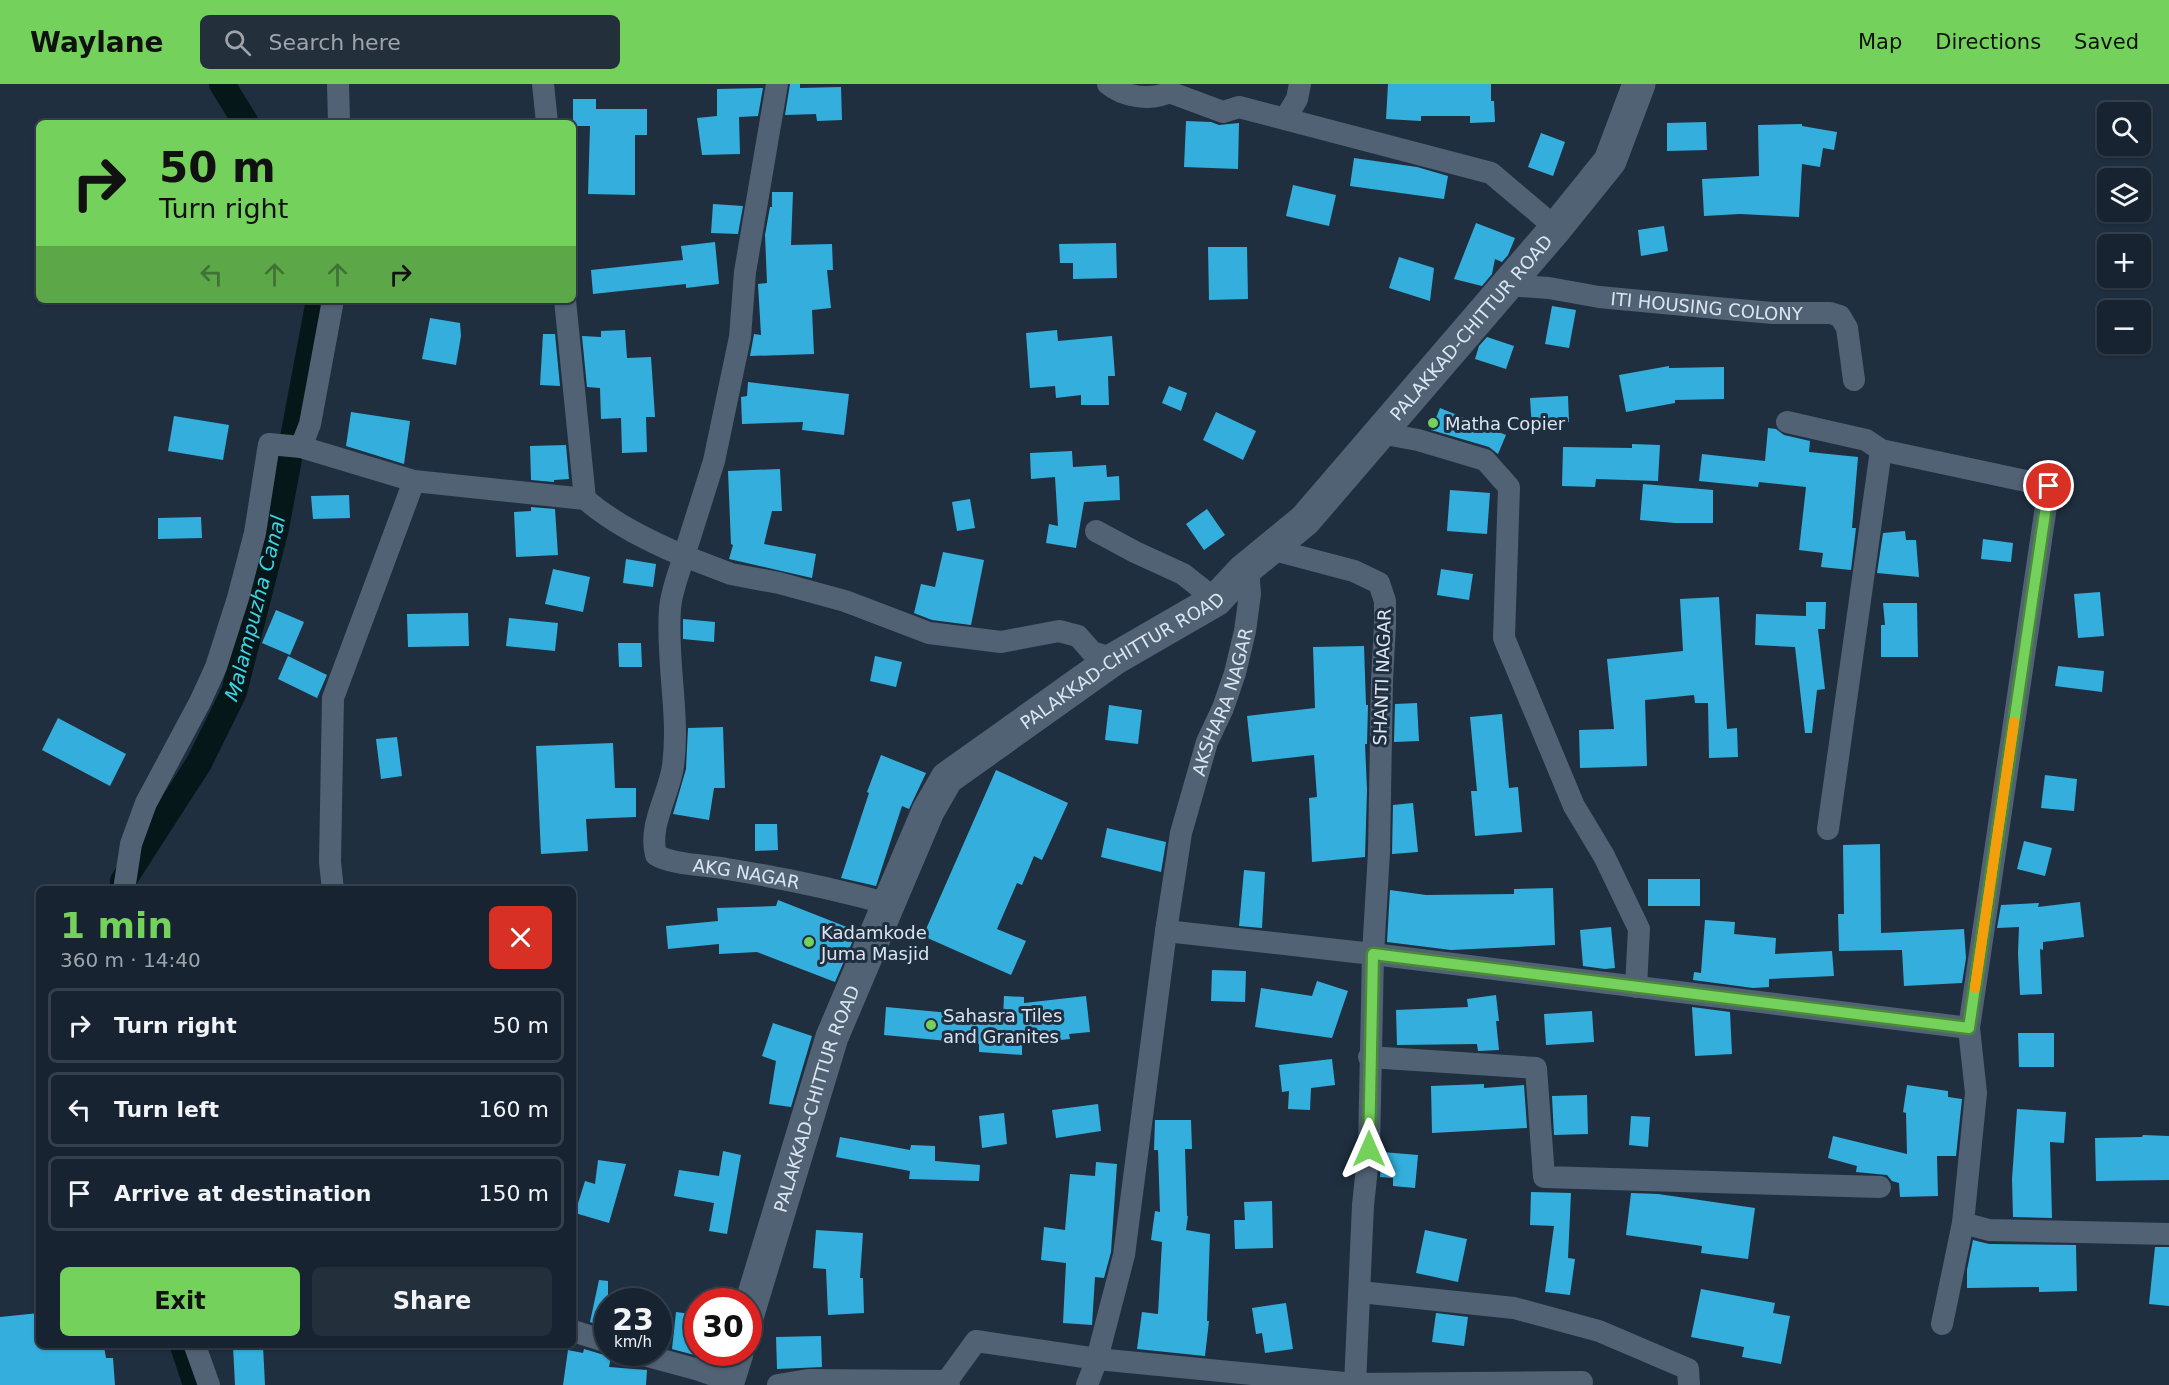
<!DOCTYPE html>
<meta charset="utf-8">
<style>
body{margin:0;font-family:"DejaVu Sans",sans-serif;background:#242f3c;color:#f1f3f6;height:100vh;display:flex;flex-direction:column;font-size:22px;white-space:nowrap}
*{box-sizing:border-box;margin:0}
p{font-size:20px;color:#9ea4ab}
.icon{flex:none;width:33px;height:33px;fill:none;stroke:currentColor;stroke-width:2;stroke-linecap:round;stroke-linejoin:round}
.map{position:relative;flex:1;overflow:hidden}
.panel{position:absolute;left:36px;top:802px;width:540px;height:462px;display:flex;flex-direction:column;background:#172330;border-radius:9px;box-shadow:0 2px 4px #0004,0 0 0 2px #36404c}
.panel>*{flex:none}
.banner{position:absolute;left:36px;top:36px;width:540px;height:183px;border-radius:9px;box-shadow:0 2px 4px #0004,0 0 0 2px #36404c;background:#74d25c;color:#111;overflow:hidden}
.tools{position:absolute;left:2097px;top:18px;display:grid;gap:12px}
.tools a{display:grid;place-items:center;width:54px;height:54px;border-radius:9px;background:#172330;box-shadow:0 2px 4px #0004,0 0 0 2px #36404c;font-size:30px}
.speed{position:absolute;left:594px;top:1204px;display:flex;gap:12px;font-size:30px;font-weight:700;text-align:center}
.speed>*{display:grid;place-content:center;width:78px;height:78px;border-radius:50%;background:#172330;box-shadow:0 2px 4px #0004,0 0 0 2px #36404c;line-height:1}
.speed small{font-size:15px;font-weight:400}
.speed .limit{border:9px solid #d22;background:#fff;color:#111}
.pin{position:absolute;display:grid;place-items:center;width:51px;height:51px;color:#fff;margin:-26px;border:3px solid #fff;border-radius:50%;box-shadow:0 2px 6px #0007}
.me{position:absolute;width:66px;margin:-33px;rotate:0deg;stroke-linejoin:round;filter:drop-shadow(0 0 4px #0008)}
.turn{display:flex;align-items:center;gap:21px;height:126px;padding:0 24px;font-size:27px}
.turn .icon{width:78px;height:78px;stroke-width:2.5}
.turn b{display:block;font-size:42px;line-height:51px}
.lanes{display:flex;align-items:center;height:57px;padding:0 24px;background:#0003;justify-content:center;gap:30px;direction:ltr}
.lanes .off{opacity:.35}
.round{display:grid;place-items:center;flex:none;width:63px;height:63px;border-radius:9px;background:#242f3c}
.headline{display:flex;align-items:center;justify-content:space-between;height:102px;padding:0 24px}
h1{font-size:36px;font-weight:600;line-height:45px;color:#74d25c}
.primary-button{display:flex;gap:12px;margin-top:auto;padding:12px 24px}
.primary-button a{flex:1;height:69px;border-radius:9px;background:#74d25c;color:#111;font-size:24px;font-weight:600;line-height:69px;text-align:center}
.primary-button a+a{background:#242f3c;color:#f1f3f6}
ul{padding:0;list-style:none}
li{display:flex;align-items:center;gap:18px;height:75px;margin:0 12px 9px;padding:0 12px;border:3px solid #36404c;border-radius:9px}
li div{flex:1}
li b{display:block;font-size:22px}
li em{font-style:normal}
header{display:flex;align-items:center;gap:36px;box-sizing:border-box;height:84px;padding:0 30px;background:#74d25c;color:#111}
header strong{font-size:28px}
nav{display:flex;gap:33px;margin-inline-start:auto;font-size:21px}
.search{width:420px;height:54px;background:#242f3c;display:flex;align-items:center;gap:15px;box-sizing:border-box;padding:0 21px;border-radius:9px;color:#9ea4ab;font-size:22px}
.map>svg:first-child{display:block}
</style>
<header>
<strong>Waylane</strong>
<div class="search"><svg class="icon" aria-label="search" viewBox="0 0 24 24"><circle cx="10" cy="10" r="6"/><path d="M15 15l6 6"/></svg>Search here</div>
<nav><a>Map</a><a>Directions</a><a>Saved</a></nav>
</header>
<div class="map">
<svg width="2169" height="1301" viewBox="0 0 2169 1301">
<rect width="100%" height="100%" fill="#1f2f40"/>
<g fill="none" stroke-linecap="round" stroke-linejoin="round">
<g stroke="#051719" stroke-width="26">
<path d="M222,0L246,39"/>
<path id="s1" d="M123,797L199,679L234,608L276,444L319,216"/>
<path d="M183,1262L196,1301"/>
</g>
</g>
<g fill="#34afdd">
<path d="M790,0H800V4L841,3L842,36L817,37L816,30L785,31Z"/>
<path d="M1388,0H1491V17H1494L1495,38L1470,39V32H1421V37L1386,35Z"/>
<path d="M763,4L758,32L739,33L740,70L702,71L697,34L717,32V5Z"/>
<path d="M573,15H596V25H647V51H635V111L588,110L590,42H573Z"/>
<path d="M1186,37L1211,38L1219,41L1239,39L1238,85L1184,83Z"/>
<path d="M1706,38L1707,66L1667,67V39Z"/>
<path d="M1802,40V42L1837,48L1834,66L1823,64L1820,83L1802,80L1799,133L1740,130L1704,132L1702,95L1759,92L1758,41Z"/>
<path d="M1541,49L1565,58L1553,92L1528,83Z"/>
<path d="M1354,74L1417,83L1448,92L1444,115L1350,102Z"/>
<path d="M1293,101L1336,111L1329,142L1286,132Z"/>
<path d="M772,108H793L791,161L832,160L833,186H827L831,224L812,226L814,270L750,272L754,250L761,251L758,200L767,199L765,151L770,123H772Z"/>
<path d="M713,120L743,122L738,150L711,149Z"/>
<path d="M1476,139L1515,154L1508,171L1502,178L1495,175L1492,190L1482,202L1454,195Z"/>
<path d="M1664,142L1668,167L1641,172L1638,146Z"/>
<path d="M715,158L719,200L686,204V200L593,210L591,186L683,176L681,162Z"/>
<path d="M1116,159L1117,194L1073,195V179H1060L1059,160Z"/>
<path d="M1208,163H1247L1248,215L1209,216Z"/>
<path d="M1399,173L1434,184L1430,217L1389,204Z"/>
<path d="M1552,222L1576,226L1569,264L1545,260Z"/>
<path d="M430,234L460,239L461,252L456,281L422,275Z"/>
<path d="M625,246L627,274L651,273L655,333H646L647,368L622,369L621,334L601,335L600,304L587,303L582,252L601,253V247Z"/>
<path d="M1057,246L1058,257L1112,252L1115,292H1108L1109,321H1081V311L1056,314L1055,302L1030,304L1026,249Z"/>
<path d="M543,250H555L560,302L540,301Z"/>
<path d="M1487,253L1514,262L1506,285L1475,275L1479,262Z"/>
<path d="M1669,282V284L1724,283V315L1675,316V319L1626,328L1619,291Z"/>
<path d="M748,298L849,310L844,351L802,346L803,338L742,340L741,313L747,312Z"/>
<path d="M1169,302L1187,309L1181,327L1162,319Z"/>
<path d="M1568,312L1569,338L1532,345L1530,314Z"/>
<path d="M1440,324L1506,351L1498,370L1489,363L1431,346Z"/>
<path d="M351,328L410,337L404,380L346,362Z"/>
<path d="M1216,328L1256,347L1243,376L1203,356Z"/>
<path d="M174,332L229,341L223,376L168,367Z"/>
<path d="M1768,344L1776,345L1784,351L1810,357L1809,368L1858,373L1852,444H1856L1851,486L1821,483L1823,469L1799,466L1806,403L1759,398L1758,403L1699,397L1702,370L1765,377Z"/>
<path d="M1632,360L1660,361L1658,397L1596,395L1595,403L1562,402L1563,363L1632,364Z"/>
<path d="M566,361L569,395L554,396V398L531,396L530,362Z"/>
<path d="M1072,367L1073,383L1106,381L1107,393L1119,392L1120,416L1084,418L1076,464L1046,459L1049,440L1058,442L1055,393L1031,395L1030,369Z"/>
<path d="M780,385L782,427H772L764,460L816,470L812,494L729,475L733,461L731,460L728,387Z"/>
<path d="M1643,400L1713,406V439H1675L1640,436Z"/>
<path d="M1450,406L1490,409L1487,450L1447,447Z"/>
<path d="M349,411L350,434L313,435L311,412Z"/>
<path d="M970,415L975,444L957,447L952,418Z"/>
<path d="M531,423L555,425L558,471L516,473L514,428L531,427Z"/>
<path d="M1207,425L1225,451L1204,466L1186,440Z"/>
<path d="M201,433L202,454L158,455V434Z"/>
<path d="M1905,447L1906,456H1916L1919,493L1877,489L1883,449Z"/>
<path d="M1983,455L2013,459L2011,478L1981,475Z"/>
<path d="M943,468L984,476L971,541L932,536L914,529L921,500L935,503Z"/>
<path d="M626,475L656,480L653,503L623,499Z"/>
<path d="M553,485L590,493L583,528L545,520Z"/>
<path d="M1441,485L1473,490L1469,516L1437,511Z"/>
<path d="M2100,508L2104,552L2078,554L2074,510Z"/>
<path d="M1719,513L1727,645L1737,644L1738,673L1709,674L1708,619H1695L1694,611L1645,616L1647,682L1580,684L1579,646L1614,645L1607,575L1683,567L1680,515Z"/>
<path d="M1806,518H1826L1825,545H1818L1825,605L1817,606L1812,649H1805L1795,563L1755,561L1756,530L1806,532Z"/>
<path d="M1883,519H1917L1918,573H1881V541H1885Z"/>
<path d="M276,526L304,538L290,571L262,559Z"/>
<path d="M468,529L469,562L408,563L407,530Z"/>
<path d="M509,534L558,539L555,567L506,562Z"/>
<path d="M683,535L715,538L714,558L683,555Z"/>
<path d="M618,559H641L642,583H619Z"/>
<path d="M1364,562L1366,621H1368L1367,660H1365L1367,706L1365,773L1312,778L1309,714L1317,713L1314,671L1252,678L1247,632L1315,624L1313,563Z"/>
<path d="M288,572L327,591L317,614L278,595Z"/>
<path d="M875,572L902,578L896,603L870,597Z"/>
<path d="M2058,582L2104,587L2102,608L2055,602Z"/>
<path d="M1417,619L1419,657L1394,658L1395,620Z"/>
<path d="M1109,621L1142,626L1138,660L1105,656Z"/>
<path d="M1502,630L1509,704L1518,703L1522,748L1475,752L1471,707H1477L1470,633Z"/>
<path d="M58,634L126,670L110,702L42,666Z"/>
<path d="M723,643L725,704H714L709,736L673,730L686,685L688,644Z"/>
<path d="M397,653L402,692L381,695L376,655Z"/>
<path d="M613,659L615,704H636V733L586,735L588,767L541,770L536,662Z"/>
<path d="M881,671L926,689L909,725L902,722L876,802L841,794L869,709L867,708Z"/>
<path d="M996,686L1068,719L1042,776L1034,772L1022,801L1017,799L997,845L1026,857L1011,891L923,852Z"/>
<path d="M2045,691L2077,695L2074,727L2041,724Z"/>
<path d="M1413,719L1418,768L1392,770L1393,721Z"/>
<path d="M755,740H777L778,766L755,767Z"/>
<path d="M1107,744L1166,758L1161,788L1101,773Z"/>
<path d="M2024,757L2052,764L2045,792L2017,785Z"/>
<path d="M1880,760L1881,849L1964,845L1966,874L1962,899L1904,902L1902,866L1839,867L1838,830H1844L1843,761Z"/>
<path d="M1244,786L1265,788L1262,844L1239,842Z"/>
<rect x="1648" y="795" width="52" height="27"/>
<path d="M1553,804L1555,861L1451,866L1387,858L1390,806L1426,811L1514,810V805Z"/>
<path d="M778,816L857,847L835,898L757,868L719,870V860L668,865L666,842L718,837L717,824L776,822Z"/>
<path d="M2080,818L2084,853L2043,858V866L2040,865L2042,910L2020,911L2018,869L2019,843L1997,844L2001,821L2039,819L2038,823Z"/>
<path d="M1705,836L1735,838L1734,850L1776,854L1775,870L1832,867L1834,892L1769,895V903L1753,904L1693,896L1694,888L1701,889Z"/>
<path d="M1611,843L1615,884L1605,885L1583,882L1580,846Z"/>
<path d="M1212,886L1246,887L1245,918L1211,917Z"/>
<path d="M1317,897L1348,907L1332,954L1255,943L1261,904L1312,912Z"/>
<path d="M1496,911L1499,937H1496L1499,966L1478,967L1477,960L1397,961L1396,926L1468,923L1467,915Z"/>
<path d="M1004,912L1024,913V919L1086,912L1090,948L1069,950L1070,955L1022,960V971L979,968V960L884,951L886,923L1003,934Z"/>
<path d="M1692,923L1730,928L1732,970L1695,972Z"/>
<path d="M1592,927L1594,958L1546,961L1544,930Z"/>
<path d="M773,939L812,952L791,1023L769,1020L776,977L762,972Z"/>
<path d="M2018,949H2054V983H2019Z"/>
<path d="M1332,975L1335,1001L1311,1004L1310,1026L1288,1025L1289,1007L1282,1008L1279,981Z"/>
<path d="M1484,1000V1004L1524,1001L1527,1044L1432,1049L1431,1002Z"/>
<path d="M1907,1001L1948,1007V1013L1962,1015L1956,1072H1937L1938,1112L1900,1113L1899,1099L1892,1097L1887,1091L1856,1088L1857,1082L1828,1074L1833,1052L1907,1070L1906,1029L1903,1028Z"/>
<path d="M1587,1011L1588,1050L1554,1051L1552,1012Z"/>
<path d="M1098,1020L1101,1047L1056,1054L1052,1026Z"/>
<path d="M2017,1025L2066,1028L2064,1059L2050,1058L2052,1134L2013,1133L2012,1095Z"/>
<path d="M1004,1029L1007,1060L982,1064L979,1032Z"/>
<path d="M1631,1032L1650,1033L1648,1063L1629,1061Z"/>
<path d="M1155,1036H1191L1192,1065H1185L1187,1132H1188L1186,1146L1210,1150L1207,1237H1209L1205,1272L1137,1265L1142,1228L1158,1230L1162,1158L1151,1156L1155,1127L1160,1128L1158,1066H1154Z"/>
<path d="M2143,1051L2169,1052V1096L2096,1097L2095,1054L2142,1053Z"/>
<path d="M840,1053L910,1066L911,1061L935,1062V1077L980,1081L979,1097L909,1095L910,1087L836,1073Z"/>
<path d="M723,1067L741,1071L727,1150L709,1147L714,1119L674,1112L679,1086L719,1092Z"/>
<path d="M1382,1068L1418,1071L1415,1104L1393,1102V1094L1380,1093Z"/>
<path d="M598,1076L626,1080L609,1139L575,1129L585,1097L595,1100Z"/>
<path d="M1096,1078L1117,1080L1111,1168L1104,1194L1095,1193L1092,1241L1063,1239L1066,1179L1041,1176L1044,1143L1065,1146L1070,1090L1095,1092Z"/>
<path d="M1531,1108L1571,1109L1568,1174L1575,1175L1570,1211L1545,1208L1554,1142L1530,1141Z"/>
<path d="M1631,1109L1658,1110L1755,1124L1748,1175L1701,1169L1702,1162L1626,1151Z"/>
<path d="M1272,1117L1273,1164L1235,1165L1234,1136H1245L1244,1118Z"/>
<path d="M816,1146L863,1149L860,1194H863L864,1229L828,1231L826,1185L813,1184Z"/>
<path d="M1425,1146L1467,1155L1458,1198L1416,1189Z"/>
<path d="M1973,1156L1989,1160L2076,1161L2077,1207L2039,1208V1203L1967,1204V1186Z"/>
<path d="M2155,1163H2169V1222L2149,1220Z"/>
<path d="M599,1196L608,1197V1244L590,1238Z"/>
<path d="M1701,1205L1775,1219L1773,1229L1790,1232L1781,1280L1742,1273L1744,1263L1691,1253Z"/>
<path d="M1286,1219L1293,1265L1265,1269L1262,1249L1256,1250L1252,1224Z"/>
<path d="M676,1228L698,1231V1272L672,1265Z"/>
<path d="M39,1229V1262H104L106,1274H113L115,1301H0V1233Z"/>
<path d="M1436,1229L1468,1233L1464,1262L1432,1258Z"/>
<path d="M821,1252L822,1283L777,1285L776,1253Z"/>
<path d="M233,1262H263L265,1301H235Z"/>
<path d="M584,1265L611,1273L609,1283L647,1286L646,1301H563L568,1266L583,1269Z"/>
</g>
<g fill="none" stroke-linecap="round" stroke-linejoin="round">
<g stroke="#516275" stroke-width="22">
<path d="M338,0L339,39"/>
<path d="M543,0L547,39"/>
<path d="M777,0L745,188L740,253L714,377L684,472L731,490L779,499L845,517L929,549L1001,558L1059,547L1078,552L1092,568L1114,575"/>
<path d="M1108,0C1122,12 1151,18 1169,8L1223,28L1239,23L1285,35L1297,15L1300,0"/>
<path d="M1285,35L1491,89L1556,144"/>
<path id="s2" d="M1507,201L1549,204L1599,213L1727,225L1773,229H1830L1840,232L1847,244L1854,296"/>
<path d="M565,216L585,415"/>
<path d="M1787,338L1866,356L1881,366L2049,402L1969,944L1976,1009L1963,1139L1942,1240"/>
<path d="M1380,349L1418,356L1485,376L1509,403L1504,554L1574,722L1604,772L1639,845L1636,903"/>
<path d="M301,363L310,340L333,216"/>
<path d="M1096,447L1135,468L1183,490L1216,516"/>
<path d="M1270,465L1354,487L1379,499L1385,517V540L1382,596L1379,768L1373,870L1369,1065L1363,1121L1355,1301"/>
<path d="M1828,745L1881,366"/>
<path id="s3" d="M124,806L131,760L146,719L200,618L216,583L238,514L255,449L269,360L301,363L414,397L585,415C614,440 649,457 684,472C679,489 671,508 670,525C666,578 680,630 673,682C669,711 648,741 656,771C673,781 707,781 727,785C783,794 835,805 889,820"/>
<path d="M333,806L330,778L333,614L414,397"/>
<path d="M1166,847L1373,870L1969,944"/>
<path d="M1369,973L1536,984L1544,1093L1880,1103"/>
<path d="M1963,1139L1989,1146L2169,1150"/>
<path d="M1360,1208L1514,1224L1599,1247L1688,1285L1689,1301"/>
<path d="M573,1247L608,1258"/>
<path d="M195,1262L209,1301"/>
<path d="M636,1269L699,1286L728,1296"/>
<path d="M947,1297L976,1257L1097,1275L1355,1300L1582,1298"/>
<path d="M778,1301L808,1296L947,1297L949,1301"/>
<path id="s4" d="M1087,1301L1097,1275L1124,1171L1166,847L1181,749L1207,658L1223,624L1235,589L1245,547L1250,510L1248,483"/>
</g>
<g stroke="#516275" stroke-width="33">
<path id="s5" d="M748,1230L832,953L928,727L947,694L1114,575L1216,516L1243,487L1305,436L1556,144L1610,77L1639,0"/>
<path d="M727,1301L737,1269"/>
</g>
</g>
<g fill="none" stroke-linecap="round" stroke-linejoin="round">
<defs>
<path id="route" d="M1369,1065L1373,870L1969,944L2049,402"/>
</defs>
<use href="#route" stroke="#4b883c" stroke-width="15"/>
<use href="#route" stroke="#74d25c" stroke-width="10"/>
<path stroke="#f59e0b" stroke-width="10" d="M1975,904L2014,638"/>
</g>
<g fill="#74d25c" stroke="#1f2f40" stroke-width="2">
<circle cx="1433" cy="339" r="6"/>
<circle cx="809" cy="858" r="6"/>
<circle cx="931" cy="941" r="6"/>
</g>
<g text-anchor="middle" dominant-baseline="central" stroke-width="6" stroke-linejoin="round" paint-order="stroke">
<g font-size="18" fill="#dae5f0" stroke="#1f2f40">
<text stroke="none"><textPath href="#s2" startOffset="201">ITI HOUSING COLONY</textPath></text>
<text stroke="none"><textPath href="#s5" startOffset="1270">PALAKKAD-CHITTUR ROAD</textPath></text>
<text stroke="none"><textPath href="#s5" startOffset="784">PALAKKAD-CHITTUR ROAD</textPath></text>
<text transform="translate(1382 593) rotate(-88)">SHANTI NAGAR</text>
<text stroke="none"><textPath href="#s4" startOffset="699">AKSHARA NAGAR</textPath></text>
<text stroke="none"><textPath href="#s3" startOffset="1306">AKG NAGAR</textPath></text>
<text stroke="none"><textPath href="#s5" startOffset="226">PALAKKAD-CHITTUR ROAD</textPath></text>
</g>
<g font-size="18" fill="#dae5f0" stroke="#1f2f40" text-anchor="start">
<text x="1445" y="339">Matha Copier</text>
<text x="821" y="848">Kadamkode<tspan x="821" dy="21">Juma Masjid</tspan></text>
<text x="943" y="931">Sahasra Tiles<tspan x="943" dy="21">and Granites</tspan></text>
</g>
<g font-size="20" font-style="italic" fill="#3fd4e5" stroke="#1f2f40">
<text stroke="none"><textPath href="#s1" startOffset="306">Malampuzha Canal</textPath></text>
</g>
</g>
</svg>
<div class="tools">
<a><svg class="icon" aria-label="search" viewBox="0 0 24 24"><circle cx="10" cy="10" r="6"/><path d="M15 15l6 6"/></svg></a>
<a><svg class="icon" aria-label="layers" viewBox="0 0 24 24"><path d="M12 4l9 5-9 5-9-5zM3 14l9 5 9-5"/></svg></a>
<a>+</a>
<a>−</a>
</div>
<div class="speed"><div>23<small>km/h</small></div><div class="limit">30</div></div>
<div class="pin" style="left:2049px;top:402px;background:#d93025"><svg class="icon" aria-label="arrive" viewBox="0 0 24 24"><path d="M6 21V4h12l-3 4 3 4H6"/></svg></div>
<svg class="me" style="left:1369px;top:1065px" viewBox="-20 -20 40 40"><path d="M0-17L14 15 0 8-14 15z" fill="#74d25c" stroke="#fff" stroke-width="4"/></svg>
<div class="banner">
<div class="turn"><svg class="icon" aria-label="right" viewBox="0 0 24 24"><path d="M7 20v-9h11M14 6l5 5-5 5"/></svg><div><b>50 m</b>Turn right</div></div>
<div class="lanes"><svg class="icon off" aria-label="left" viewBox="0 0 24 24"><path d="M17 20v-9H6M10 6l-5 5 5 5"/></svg><svg class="icon off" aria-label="ahead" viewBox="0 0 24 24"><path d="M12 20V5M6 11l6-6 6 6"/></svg><svg class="icon off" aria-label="ahead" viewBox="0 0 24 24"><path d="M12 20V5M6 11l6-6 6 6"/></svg><svg class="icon" aria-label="right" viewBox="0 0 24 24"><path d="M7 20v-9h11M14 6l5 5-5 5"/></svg></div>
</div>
<section class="panel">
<div class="headline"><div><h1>1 min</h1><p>360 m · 14:40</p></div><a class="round" style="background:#d93025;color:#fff"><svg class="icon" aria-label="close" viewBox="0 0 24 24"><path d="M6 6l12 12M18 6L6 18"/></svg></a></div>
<ul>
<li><svg class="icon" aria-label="right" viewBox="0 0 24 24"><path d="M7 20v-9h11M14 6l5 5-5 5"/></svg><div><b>Turn right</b></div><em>50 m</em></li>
<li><svg class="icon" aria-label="left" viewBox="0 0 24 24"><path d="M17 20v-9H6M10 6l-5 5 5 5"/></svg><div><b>Turn left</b></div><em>160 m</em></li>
<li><svg class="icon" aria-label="arrive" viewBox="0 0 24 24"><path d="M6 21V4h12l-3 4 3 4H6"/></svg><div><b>Arrive at destination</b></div><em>150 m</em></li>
</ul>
<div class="primary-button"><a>Exit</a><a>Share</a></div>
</section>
</div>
